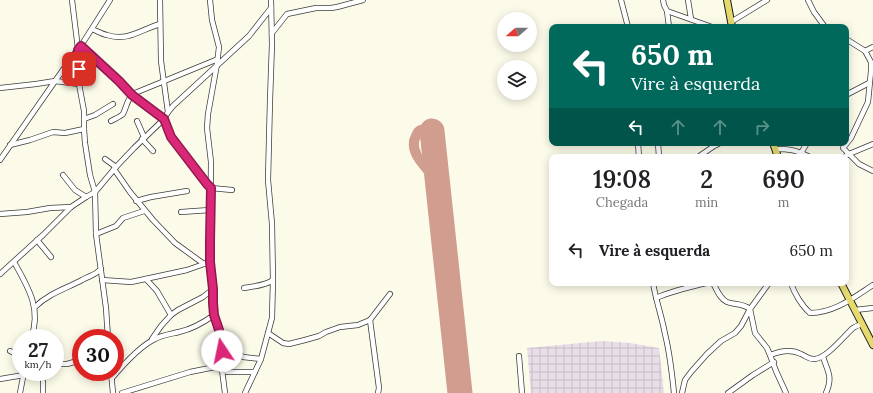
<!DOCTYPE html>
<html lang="pt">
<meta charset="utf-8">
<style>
body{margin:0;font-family:Lora,serif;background:#f6f6f6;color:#202124;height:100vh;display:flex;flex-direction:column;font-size:15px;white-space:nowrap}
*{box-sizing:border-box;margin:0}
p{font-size:13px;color:#757577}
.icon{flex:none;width:22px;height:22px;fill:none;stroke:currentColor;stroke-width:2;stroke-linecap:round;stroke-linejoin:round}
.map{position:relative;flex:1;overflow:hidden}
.panel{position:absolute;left:549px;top:154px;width:300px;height:132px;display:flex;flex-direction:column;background:#fff;border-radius:8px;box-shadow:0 2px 10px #0003}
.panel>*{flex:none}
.top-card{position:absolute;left:549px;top:24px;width:300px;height:122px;border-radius:8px;box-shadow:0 2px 10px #0003;background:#00695c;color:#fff;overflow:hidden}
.needle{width:26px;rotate:250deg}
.buttons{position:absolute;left:497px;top:12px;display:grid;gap:8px}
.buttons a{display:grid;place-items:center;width:40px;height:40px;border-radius:50%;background:#fff;box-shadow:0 2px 10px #0003;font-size:20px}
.speed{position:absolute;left:12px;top:329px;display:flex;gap:8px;font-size:20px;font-weight:700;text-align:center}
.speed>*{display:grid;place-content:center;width:52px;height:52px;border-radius:50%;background:#fff;box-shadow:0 2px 10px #0003;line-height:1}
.speed small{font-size:10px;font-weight:400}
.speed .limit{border:6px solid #d22;background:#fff;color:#111}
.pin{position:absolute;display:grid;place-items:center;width:34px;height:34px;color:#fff;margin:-17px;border-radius:8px;box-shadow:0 2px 6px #0006}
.me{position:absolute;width:44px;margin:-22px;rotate:349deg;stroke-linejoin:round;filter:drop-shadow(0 0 3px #0008)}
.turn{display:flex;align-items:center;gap:14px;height:84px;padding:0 16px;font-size:18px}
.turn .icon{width:52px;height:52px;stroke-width:2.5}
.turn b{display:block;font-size:28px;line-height:34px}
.lanes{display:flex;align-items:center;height:38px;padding:0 16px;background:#0003;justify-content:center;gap:20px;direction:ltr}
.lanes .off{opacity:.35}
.eta{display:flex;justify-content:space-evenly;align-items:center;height:68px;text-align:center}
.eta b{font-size:24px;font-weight:600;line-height:28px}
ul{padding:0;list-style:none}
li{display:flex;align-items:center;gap:12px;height:56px;padding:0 16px}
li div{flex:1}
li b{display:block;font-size:15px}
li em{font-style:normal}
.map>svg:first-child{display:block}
</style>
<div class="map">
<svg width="873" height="393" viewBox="0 0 873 393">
<defs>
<pattern id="industrial-grid" width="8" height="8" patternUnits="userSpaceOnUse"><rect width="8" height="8" fill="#e8dee7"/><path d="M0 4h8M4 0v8" fill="none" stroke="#c6bdc5"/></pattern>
</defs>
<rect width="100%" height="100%" fill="#fcfbe9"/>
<path fill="url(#industrial-grid)" d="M602,341L630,343L659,348L664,393H531L527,348Z"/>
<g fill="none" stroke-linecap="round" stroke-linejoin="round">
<path stroke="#d19d8f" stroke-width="10" d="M432,131C427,129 422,128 418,132C416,135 415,138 414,141C412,156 425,165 432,176C435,180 436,186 438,190"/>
<path stroke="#d19d8f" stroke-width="25" d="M432,131L460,393"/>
<defs>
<g id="minor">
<path d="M72,0L79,57V84L84,111V129L85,143L90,175L95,192L96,234L106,308L108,338"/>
<path d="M160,0L161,61L168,112"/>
<path d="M210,0L212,20L219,47L217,64L208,114L207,128L211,162L210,262L213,289V303L214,315L219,330L222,351V370L227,372H255"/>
<path d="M621,0L628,27"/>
<path d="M663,0L664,5L667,11L712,27"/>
<path d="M688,0L691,19"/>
<path d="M808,0L814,12L825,27"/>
<path d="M667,11L669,27"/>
<path d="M731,22L767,0"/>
<path d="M92,29C97,31 102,34 107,35C128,42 142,29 160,24"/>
<path d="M272,33L287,14L316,8H331L337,7L363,0"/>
<path d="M81,46L119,81L132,95L164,119L171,137L207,184L211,188L232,190"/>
<path d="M865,51L873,47"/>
<path d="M0,88L36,84L55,81L79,84"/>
<path d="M846,95L869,83"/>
<path d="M84,119L95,115L113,104"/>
<path d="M111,121C114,119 120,117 123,114C127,106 127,98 135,93L218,59"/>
<path d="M137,121L144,137"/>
<path d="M142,139L153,151"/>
<path d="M638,143L639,157"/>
<path d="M658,143L659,157"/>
<path d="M873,144L849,154L859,164L873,171"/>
<path d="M10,145L30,140L53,132L65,133L84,129"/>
<path d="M775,149C790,149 796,150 810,157"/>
<path d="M801,153L807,143"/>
<path d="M698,157L714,146L720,143"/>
<path d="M844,157L849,154L843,148L851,138L868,102L871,71V62L865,51L846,39"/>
<path d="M105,159L116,167"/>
<path d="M0,160L74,54L84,41L110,0"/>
<path d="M114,169L130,192L153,220L175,243L204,264L210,262"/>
<path d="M63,175L75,190L86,197"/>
<path d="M136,201L151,197L187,191"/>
<path d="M181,212L210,210"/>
<path d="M0,214L27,212L50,208L71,207"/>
<path d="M96,234L116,226L123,218L144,211"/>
<path d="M37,240L51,257"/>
<path d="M14,262C28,287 42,309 31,338"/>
<path d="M0,274L43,235L71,207L86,197L95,192L116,167L134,148L164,119L168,112L173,106L249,36L271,8"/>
<path d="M146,279L157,291L171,315"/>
<path d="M102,280L131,282L136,281L187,270L204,264"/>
<path d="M653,283C656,301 662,317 665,334C670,354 672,373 674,393"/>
<path d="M713,283C717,290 720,299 727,302C735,305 743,303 750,309L755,333L767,348L770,355L776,371L786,393"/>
<path d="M791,283C794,293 802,306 810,313C834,313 853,298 873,285"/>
<path d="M244,288C254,286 265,286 273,280"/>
<path d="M656,298C672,291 689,287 706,283"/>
<path d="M35,307C48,294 65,289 82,280C90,275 93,277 101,269"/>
<path d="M855,310L873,308"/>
<path d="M370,320L379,388L378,393"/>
<path d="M268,333L283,343L289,344L305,340L319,336L326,332L340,327L358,325L370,320L390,294"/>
<path d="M152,339L161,326L171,315L178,310L203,297L213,289"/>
<path d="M10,351L21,356"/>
<path d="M238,353L243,357L261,359"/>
<path d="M770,355C780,351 792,349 801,354C806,356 809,360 815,359C827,358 844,336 853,328C856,326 859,325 862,324"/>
<path d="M519,356L522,393"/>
<path d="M823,357C828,372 833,377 826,393"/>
<path d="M55,364H67L81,360"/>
<path d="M111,372L113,393"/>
<path d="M112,378C123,365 140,346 155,339C162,335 171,334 179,332C192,329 203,323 214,315"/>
<path d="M0,379L24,375"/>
<path d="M43,382V393"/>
<path d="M20,393L24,372"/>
<path d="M122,393L190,372L215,367L222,370L225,393"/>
<path d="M245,393L261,359L272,318L273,280L272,224L268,180L270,100L272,44L271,0"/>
<path d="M682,393L685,380L691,372L707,354L721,341L735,333L741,326L750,309L769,283"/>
<path d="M728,393L753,375L774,362"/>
</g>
<g id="major">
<path d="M727,0L732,27"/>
<path d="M773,143L778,157"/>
<path d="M841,283L873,345"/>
</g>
</defs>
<use href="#minor" stroke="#3c3c3c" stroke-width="6"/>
<use href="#major" stroke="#1a1a1a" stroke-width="8"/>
<use href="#minor" stroke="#fff" stroke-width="4.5"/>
<use href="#major" stroke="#e6da6f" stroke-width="6"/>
</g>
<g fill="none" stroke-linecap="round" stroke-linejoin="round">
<defs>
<path id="route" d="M79,69L78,50L81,46L119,81L132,95L164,119L171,137L207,184L211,188L210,241V262L213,289V303L214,315L219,330L222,351"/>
</defs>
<use href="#route" stroke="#8e194d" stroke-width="10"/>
<use href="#route" stroke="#db2777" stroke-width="7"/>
</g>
</svg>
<div class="buttons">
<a><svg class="needle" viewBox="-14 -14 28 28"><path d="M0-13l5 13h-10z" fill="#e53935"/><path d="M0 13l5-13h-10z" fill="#757577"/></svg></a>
<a><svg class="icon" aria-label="layers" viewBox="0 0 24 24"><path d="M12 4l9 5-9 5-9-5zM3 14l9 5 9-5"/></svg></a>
</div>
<div class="speed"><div>27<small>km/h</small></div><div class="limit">30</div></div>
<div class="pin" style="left:79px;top:69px;background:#d93025"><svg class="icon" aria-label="arrive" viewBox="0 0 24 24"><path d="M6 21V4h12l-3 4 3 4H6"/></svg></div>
<svg class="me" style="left:222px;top:351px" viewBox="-20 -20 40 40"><circle r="19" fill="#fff"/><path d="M0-13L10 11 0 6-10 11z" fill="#db2777"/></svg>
<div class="top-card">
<div class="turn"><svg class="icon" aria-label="left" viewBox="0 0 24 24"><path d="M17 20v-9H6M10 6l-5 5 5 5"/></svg><div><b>650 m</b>Vire à esquerda</div></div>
<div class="lanes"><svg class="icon" aria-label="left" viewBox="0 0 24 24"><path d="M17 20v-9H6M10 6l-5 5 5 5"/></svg><svg class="icon off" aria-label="ahead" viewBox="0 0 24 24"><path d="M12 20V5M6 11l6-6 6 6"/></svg><svg class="icon off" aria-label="ahead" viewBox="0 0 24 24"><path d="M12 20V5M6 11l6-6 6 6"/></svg><svg class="icon off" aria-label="right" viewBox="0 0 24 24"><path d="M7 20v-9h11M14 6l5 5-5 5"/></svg></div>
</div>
<section class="panel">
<div class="eta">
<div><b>19:08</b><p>Chegada</p></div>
<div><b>2</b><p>min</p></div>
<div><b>690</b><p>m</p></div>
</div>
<ul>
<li><svg class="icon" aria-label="left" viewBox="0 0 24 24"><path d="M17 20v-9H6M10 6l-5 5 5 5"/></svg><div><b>Vire à esquerda</b></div><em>650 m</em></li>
</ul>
</section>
</div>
